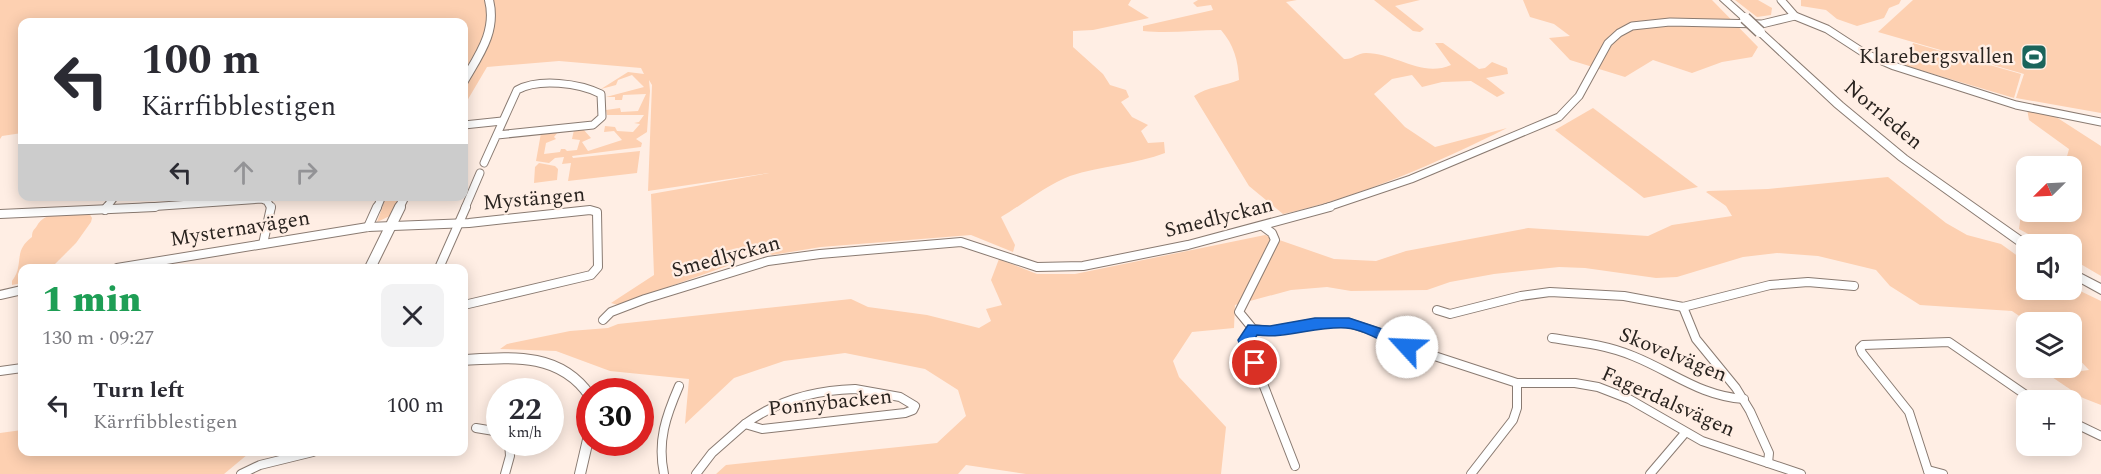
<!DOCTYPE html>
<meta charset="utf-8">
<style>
body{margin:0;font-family:Spectral,serif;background:#f2f2f3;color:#2b2b33;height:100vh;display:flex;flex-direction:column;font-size:22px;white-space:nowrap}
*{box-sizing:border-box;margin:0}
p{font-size:20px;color:#7c7c81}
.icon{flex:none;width:33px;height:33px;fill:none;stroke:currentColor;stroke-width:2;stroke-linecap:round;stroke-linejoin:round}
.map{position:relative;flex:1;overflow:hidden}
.panel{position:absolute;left:18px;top:264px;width:450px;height:192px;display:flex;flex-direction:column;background:#fff;border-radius:12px;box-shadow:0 3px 15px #0003}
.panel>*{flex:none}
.hud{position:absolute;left:18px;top:18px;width:450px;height:183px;border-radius:12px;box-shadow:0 3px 15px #0003;background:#fff;color:#2b2b33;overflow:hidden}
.needle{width:39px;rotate:246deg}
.tools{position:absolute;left:2016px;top:156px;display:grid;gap:12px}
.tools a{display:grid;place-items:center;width:66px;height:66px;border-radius:12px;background:#fff;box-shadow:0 3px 15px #0003;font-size:30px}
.speed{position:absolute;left:486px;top:378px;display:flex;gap:12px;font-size:30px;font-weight:700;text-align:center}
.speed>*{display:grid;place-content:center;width:78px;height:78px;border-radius:50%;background:#fff;box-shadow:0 3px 15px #0003;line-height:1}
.speed small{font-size:15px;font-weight:400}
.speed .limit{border:9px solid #d22;background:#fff;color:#111}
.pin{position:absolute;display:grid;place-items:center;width:51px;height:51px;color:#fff;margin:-26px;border:3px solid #fff;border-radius:50%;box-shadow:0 2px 6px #0007}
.me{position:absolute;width:66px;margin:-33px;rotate:295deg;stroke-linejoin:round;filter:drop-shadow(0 0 4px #0008)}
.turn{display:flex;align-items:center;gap:21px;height:126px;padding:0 24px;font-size:27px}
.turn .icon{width:78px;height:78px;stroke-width:2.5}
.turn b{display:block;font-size:42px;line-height:51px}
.lanes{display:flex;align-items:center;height:57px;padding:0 24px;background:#0003;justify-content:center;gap:30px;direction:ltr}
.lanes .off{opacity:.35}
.round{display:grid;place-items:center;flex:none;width:63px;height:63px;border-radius:12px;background:#f2f2f3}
.headline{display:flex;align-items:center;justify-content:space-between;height:102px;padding:0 24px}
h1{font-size:36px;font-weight:800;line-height:45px;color:#1e9e55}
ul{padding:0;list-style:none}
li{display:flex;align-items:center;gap:18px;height:78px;padding:0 24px}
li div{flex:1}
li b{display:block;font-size:22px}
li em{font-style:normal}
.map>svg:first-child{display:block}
</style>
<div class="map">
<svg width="2101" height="474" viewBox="0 0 2101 474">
<rect width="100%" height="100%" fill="#ffeee4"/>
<g fill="#fdd0b1">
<path d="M0,0H1131L1128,5L1149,18L1093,30L1073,31V47L1103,74L1110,85L1126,90L1129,97L1121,102L1132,117L1148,125L1141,131L1148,143L1164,142L1165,153C1137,164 1100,166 1070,176C1048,184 1022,205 1001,217L1015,245L1013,252L971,235L821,247L772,255L762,250L743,253L727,266L618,305L611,303L654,275L651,194L769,173L648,191L652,85L649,80L650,91L647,132L636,139L642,143L641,147L572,156L573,158L640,151L637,173L568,181L571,163L562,164L564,157L555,158L549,163L536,161L541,133L558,132L554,137L556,139L546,143L544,154L560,152L561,149H565L567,151L577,150L580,140L572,139L574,130L583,129L591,138L582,142L588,151L622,140L614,131L604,132L605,126L615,127L617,131L633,132L640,124L634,123L639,122L644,115H607L606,110L620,108L621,112L638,111L646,94L623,95L622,100H615V97H606L644,87L632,75L618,80L616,85L601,89L628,72L644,74L641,68L559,61L487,67L464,106V22H22V133L2,136L0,139Z"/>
<path d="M1198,0H1297L1286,2L1344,59C1352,60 1357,53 1366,53C1396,53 1421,78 1451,65L1435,43H1443L1479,69L1485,68L1492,62L1507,68L1508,74L1486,78L1505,93L1497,97L1471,81L1442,82L1422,87L1412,75L1392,79L1374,94L1405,127L1435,147L1507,128C1439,162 1358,198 1283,214L1249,186L1194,96C1207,87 1225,86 1239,80C1238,60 1234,45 1221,30C1194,30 1170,34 1143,31V26L1213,10L1211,5L1197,7L1193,3Z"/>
<path d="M1374,0H1420L1395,6L1424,29L1420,32L1413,31Z"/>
<path d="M1523,0H1712L1758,47L1752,57L1722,62L1692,73L1653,60L1625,77L1570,60L1549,38L1570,36L1554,24L1530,17Z"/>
<path d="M1735,0H1758L1772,8L1771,15L1757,17Z"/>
<path d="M1801,0H1901L1899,4L1889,8L1884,18L1857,26L1837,19L1826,10L1801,6Z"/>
<path d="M1913,0H2101V113L2016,98L2024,74L1878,32Z"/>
<path d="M1913,43L2021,74L2014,98L1903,65Z"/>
<path d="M1593,108L1698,187L1644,198L1555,130Z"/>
<path d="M2027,109L2053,115L2101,146V276L2072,259V244H2046L2019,229L2021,214L2026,205V212H2072V166H2057L2066,160L2069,149L2029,120Z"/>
<path d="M539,163L555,166L558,169L557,180L534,183L535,167Z"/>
<path d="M1888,177L1946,223L1967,235L2001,244L2026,262V290H2072V287L2101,301V405L2083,398L2049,375L2089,370L2072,352V322H2028L2012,311L1920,305L1890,286L1876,270L1818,256L1777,253L1743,257L1677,277L1656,278L1585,268L1559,267L1494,274L1450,282L1427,290L1351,291L1327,287L1291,290L1235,305L1234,328L1192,332L1173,361L1179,377L1226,427L1221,474H1026L966,465L958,474H716L726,465L937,443L966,416L958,390L925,369L845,353L784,361L734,378L685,424L689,379L610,371L556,351L500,349L507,344L570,331L608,328L618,324L851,299L868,307L927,315L979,328L991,321L986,309L1002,305L991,280L999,259L1037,274H1075L1265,235L1334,259L1376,261L1406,251L1528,228L1648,236L1672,225L1732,216L1726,206L1706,192L1708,191L1768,189Z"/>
<path d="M386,197H401L392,215L377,222Z"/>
<path d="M89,213L92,218L91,222L76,243L51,268H22V283L12,285V281C25,264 12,252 32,237C32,229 35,230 38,224C48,209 73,214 89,213Z"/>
<path d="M22,430V452H236L248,454L224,474H0V433Z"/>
</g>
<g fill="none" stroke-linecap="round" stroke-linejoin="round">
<defs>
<g id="minor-far1">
<path d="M1781,0L1795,16L1827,29L1864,53L1894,66L2016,105L2101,122"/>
<path d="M464,125L502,121"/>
<path d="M484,163L517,90C539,78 579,83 601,94L602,117L593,125L497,135"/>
<path d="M106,208L115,196"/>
<path d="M133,208L262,199L267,201L271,208"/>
<path d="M377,208L382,196"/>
<path d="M465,208L480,173"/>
<path d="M1325,208L1411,179L1559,117L1579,96L1608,43L1619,33L1632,26L1670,22L1762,24L1795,16"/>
</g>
<g id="minor">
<path d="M105,210L107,207"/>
<path d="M0,214L155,207"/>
<path d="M368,227L377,207"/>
<path d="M1264,227L1272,233L1275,240L1239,312L1253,329L1270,331L1315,323H1349L1377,332L1407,347L1517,383H1575L1598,387L1629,399L1702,441L1801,474"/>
<path d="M263,244L271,207"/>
<path d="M117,268L368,227L469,223L590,210L597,212L598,267L591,275L464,305"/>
<path d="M439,268L466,207"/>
<path d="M0,295L22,290"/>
<path d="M1683,307L1696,339L1736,388L1750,411L1769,453L1768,463"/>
<path d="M1437,310L1450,314L1521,296L1550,292L1624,296L1683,307L1770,285L1808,282L1854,286"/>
<path d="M603,320L611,312L645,299L768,261L820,254L961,242L1037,267L1083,266L1188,245L1330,207"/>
<path d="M1253,329L1246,340L1295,466"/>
<path d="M1552,338C1579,342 1607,345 1633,356C1673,372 1700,396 1744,399"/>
<path d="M0,371L22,368"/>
<path d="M855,389L900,397L915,406L913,410L905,413L762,429L745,424C778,400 815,390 855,389Z"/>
<path d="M2072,422L2101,436"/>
<path d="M476,428L500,432"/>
<path d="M1928,470L1943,474"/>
<path d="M241,474L260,465L313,452"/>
<path d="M505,474L510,456L509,442"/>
<path d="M664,474C657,441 666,416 679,386"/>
<path d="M696,474L712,453L745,424"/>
<path d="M1471,474L1513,420L1517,408V383"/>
<path d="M1650,474L1685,433"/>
<path d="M1929,474L1909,412L1862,353L1860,348L1863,345L1949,342L2033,400"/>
</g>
<g id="tertiary-far1">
<path d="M464,81C479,55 497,31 489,0"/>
<path d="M399,208L405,196"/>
</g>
<g id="tertiary">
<path d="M370,268L400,207"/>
<path d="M464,360C512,357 560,352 590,396"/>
<path d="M580,474L590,431"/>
</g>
<g id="trunk">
<path d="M1720,0H1730L1750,18L1748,20H1742Z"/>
<path d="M1760,29L1763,30L1843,103L1907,156L2032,244H2026V249L2022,248L1899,160L1835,107L1757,34L1755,32Z"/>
<path d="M2072,269L2101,284V294L2072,278Z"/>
</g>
</defs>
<use href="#minor-far1" stroke="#8a7b72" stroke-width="9"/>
<use href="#minor" stroke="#8a7b72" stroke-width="10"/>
<use href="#tertiary-far1" stroke="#8a7b72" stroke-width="10"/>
<use href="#tertiary" stroke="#8a7b72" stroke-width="12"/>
<use href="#trunk" stroke="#8a7b72" stroke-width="2"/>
<use href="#minor-far1" stroke="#fff" stroke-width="7"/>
<use href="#minor" stroke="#fff" stroke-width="8"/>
<use href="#tertiary-far1" stroke="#fff" stroke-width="8"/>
<use href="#tertiary" stroke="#fff" stroke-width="10"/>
<use href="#trunk" fill="#fff" fill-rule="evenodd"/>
<defs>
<path id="trunk-bridge" d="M1745,18L1760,32"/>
</defs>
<use href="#trunk-bridge" stroke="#8a7b72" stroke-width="13" stroke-linecap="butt"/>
<use href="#trunk-bridge" stroke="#fff" stroke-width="10"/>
</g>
<path fill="#1a73e8" stroke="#114b97" stroke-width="1.5" d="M1315,318H1349L1382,329L1413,343L1415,347L1413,351L1407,352C1387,346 1368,330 1346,328C1316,326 1286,339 1257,335L1254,340L1263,363L1260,367H1249L1238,340L1248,325L1270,326Z"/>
<defs>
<symbol id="stadium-square" viewBox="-11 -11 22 22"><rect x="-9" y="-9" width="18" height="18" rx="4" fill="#1a645b" stroke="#ffeee4"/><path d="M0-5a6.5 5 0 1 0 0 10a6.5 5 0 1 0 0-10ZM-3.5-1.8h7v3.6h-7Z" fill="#fff"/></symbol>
</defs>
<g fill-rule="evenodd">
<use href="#stadium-square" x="2019" y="42" width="30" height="30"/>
</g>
<g text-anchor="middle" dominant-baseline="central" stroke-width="4.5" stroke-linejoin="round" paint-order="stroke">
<g font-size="21" fill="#29231f" stroke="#ffeee4" text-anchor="end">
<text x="2014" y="57">Klarebergsvallen</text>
</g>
<g font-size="21" fill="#29231f" stroke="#ffeee4">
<text transform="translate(1883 115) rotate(40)">Norrleden</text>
<text transform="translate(534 199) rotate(-5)">Mystängen</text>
<text transform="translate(1219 218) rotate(-14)">Smedlyckan</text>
<text transform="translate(240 229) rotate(-9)">Mysternavägen</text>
<text transform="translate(726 257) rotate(-15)">Smedlyckan</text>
<text transform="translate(1673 355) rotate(22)">Skovelvägen</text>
<text transform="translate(1668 402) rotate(24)">Fagerdalsvägen</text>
<text transform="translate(830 403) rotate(-6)">Ponnybacken</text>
</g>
</g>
</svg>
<div class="tools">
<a><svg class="needle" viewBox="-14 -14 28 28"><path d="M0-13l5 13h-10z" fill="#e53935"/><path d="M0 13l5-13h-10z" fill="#7c7c81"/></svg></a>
<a><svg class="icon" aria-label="sound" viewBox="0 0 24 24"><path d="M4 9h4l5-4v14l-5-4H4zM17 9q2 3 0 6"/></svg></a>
<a><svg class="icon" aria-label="layers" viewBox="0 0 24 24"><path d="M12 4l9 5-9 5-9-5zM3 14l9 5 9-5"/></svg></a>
<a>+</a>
</div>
<div class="speed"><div>22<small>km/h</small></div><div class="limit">30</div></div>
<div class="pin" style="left:1255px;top:363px;background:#d93025"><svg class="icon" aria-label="arrive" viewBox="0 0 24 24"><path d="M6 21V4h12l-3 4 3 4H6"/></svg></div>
<svg class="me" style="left:1407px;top:347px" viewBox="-20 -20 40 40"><circle r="19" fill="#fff"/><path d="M0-13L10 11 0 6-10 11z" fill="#1a73e8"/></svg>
<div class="hud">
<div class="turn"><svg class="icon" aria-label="left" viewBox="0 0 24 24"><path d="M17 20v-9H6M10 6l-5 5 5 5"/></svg><div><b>100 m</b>Kärrfibblestigen</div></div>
<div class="lanes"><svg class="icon" aria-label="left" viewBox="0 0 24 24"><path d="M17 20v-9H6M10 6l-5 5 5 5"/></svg><svg class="icon off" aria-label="ahead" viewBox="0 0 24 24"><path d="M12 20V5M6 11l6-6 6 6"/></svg><svg class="icon off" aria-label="right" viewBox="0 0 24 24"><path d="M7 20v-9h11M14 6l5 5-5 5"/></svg></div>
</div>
<section class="panel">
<div class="headline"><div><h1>1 min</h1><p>130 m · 09:27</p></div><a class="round"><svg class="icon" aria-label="close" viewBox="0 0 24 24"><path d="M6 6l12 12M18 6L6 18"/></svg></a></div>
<ul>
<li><svg class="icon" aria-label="left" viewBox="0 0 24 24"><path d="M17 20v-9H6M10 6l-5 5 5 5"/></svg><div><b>Turn left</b><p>Kärrfibblestigen</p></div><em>100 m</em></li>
</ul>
</section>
</div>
